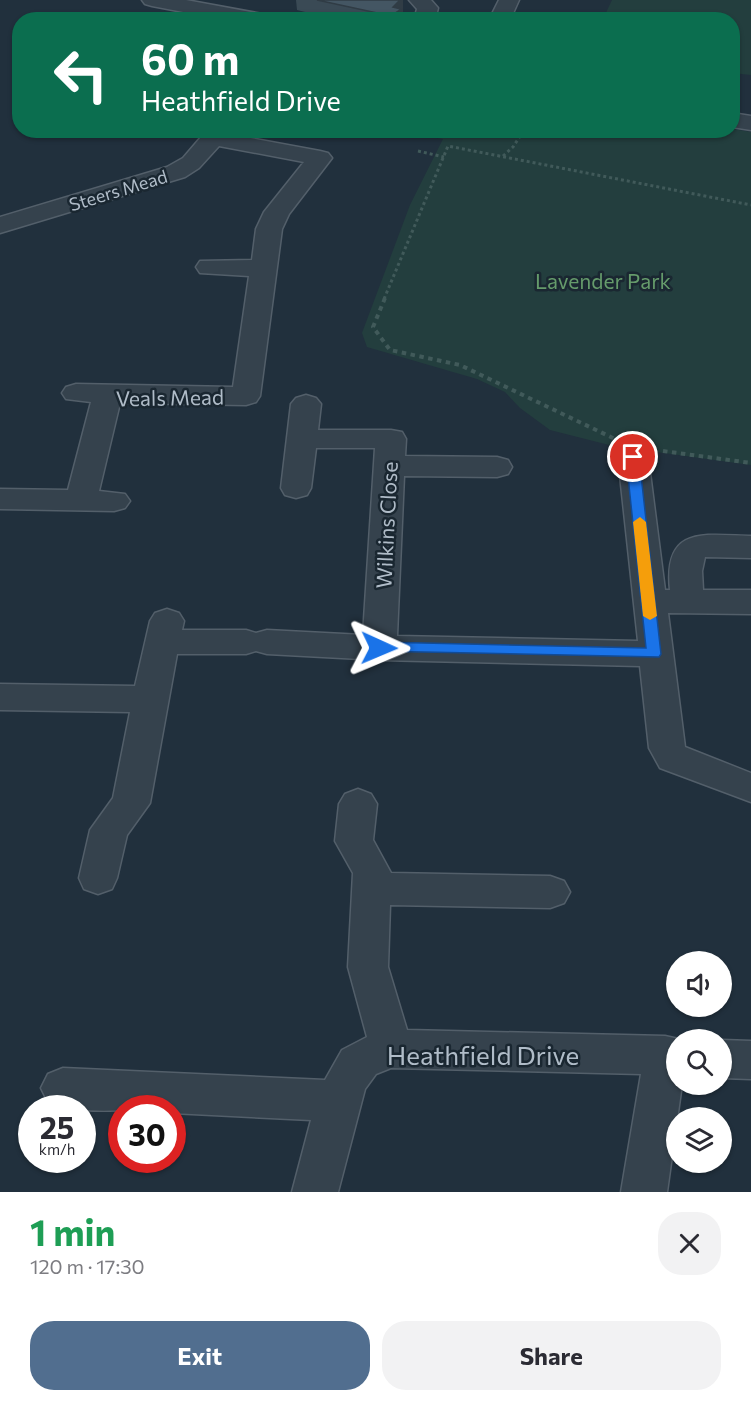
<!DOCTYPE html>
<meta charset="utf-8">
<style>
body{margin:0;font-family:Commissioner,sans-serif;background:#f2f2f3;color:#2b2b33;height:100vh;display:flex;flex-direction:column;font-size:22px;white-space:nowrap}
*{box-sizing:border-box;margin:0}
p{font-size:20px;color:#7c7c81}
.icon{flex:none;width:33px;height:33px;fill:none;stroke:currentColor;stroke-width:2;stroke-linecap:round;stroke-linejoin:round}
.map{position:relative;height:1192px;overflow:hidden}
.details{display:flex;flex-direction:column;background:#fff;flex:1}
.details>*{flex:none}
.guide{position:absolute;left:12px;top:12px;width:728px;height:126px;border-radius:24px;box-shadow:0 2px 4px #0004;background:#0b6e4f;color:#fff;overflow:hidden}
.buttons{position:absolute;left:666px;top:951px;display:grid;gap:12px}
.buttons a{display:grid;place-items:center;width:66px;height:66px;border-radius:50%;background:#fff;box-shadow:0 2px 4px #0004;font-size:30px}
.speed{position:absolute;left:18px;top:1095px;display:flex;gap:12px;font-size:30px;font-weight:700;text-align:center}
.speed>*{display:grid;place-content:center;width:78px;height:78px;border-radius:50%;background:#fff;box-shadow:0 2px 4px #0004;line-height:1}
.speed small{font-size:15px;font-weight:400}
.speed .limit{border:9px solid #d22;background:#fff;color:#111}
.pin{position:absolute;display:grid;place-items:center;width:51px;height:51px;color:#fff;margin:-26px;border:3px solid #fff;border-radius:50%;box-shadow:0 2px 6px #0007}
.me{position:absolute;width:66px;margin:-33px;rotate:91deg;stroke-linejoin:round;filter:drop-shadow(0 0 4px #0008)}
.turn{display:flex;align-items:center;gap:21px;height:126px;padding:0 30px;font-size:27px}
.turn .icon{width:78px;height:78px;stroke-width:2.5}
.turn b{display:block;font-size:42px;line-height:51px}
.round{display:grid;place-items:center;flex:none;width:63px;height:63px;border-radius:24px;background:#f2f2f3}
.headline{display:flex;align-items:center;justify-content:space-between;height:102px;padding:0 30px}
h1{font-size:36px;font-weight:700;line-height:45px;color:#1e9e55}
.action{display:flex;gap:12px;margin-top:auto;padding:12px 30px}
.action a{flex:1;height:69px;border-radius:24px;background:#516e8f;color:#fff;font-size:24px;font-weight:700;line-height:69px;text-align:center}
.action a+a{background:#f2f2f3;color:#2b2b33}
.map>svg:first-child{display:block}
</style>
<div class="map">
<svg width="751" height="1192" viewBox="0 0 751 1192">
<rect width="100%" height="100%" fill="#21303d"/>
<g fill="#233e3e">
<path d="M612,0H751V75L732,73V20L603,19Z"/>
<path d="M732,129L751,132V465L613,446L550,430L520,408L505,392L477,379L367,347L362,333L410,205L443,139L401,131Z"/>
</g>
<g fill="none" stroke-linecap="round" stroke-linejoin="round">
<defs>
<g id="minor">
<path d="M142,0H186L262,14L272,20H225L152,6L145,4Z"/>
<path d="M409,0H431L438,8L435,20H414L417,9Z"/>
<path d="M499,0H519L510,20H489Z"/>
<path d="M732,113L751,116V130L732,127Z"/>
<path d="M207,130H231L229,134L320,151L328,153L332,158L289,214L282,229L260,396L256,402L246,405L120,403L99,491L125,494L130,501L125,508L114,511L0,509V489L68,490L91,402L66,399L62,393L66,387L76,384L233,387L249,276L200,273L196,267L200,261L252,260L256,229L264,212L304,162L219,146L199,168L185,177L0,233V217L167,167L183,158Z"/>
<path d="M306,395L316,398L321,404L318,430H391L402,432L406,439L405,456L497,457L508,460L512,467L508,474L497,477L404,476L397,636L638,641L618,457L622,450L633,447L644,450L648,457L665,590H670C663,525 705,535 751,536V558L705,557L702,571L703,590H751V614L668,613L685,747L751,773V802L660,768L649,748L640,666L379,660L267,654L256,651L246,654H177L150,803L127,835L117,878L112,889L98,894L84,889L79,878L90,830L113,798L130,712L0,710V684L135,686L150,621L155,613L167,609L179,613L184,621L182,630H246L256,633L267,630L363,635L375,448H316L311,488L307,495L296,498L285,495L281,488L291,404L296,398Z"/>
<path d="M358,789L371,794L377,804L373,840L391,873L550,876L564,881L570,892L564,903L550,908L390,905L388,967L407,1030L665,1036L683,1040H676V1084H682L667,1192H621L641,1074L391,1068L376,1074L365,1089L338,1192H292L311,1120L172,1113V1108C131,1108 87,1117 48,1102L41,1088L48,1074L63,1068L325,1080L342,1050L367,1037L348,967L353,873L335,841L339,804L345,794Z"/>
<path d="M722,1040L751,1041V1079L722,1078Z"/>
</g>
</defs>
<use href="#minor" stroke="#535f6a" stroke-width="3"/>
<g stroke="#415a5a" stroke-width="3" stroke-dasharray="3 3" stroke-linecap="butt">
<path d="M418,151L444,157"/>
<path d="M503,156L513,147L524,130"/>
<path d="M384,299L448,146L751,205"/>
</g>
<g stroke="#415a5a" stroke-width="4" stroke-dasharray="4.5 4.5" stroke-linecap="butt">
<path d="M385,298L373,327L390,350L460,365L615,439"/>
<path d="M663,451L751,463"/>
</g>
<use href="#minor" fill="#35424d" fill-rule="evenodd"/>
</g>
<path fill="#3a4a55" d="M296,0H403V12L401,14V20H338L297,10Z"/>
<path fill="#303c45" d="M400,0H403V12L401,14V20H391L393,7Z"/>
<path fill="#445663" stroke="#303c45" stroke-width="1.5" d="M317,0H400L393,7L401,9L391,16Z"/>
<path fill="#1a73e8" stroke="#114b97" stroke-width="1.5" d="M633,453L639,457L661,654L659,657L374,651L372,648L379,642L646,648L626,457Z"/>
<path fill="#f59e0b" d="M640,517L646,522L657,616L650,620L643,616L633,522Z"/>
<g text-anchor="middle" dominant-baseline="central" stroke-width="5" stroke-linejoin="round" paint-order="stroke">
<g font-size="18" fill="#b0bcc8" stroke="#1a2731">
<text transform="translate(118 190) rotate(-17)">Steers Mead</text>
</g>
<g font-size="21" fill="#659b6b" stroke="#1a2731">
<text x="603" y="280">Lavender Park</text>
</g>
<g font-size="21" fill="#b0bcc8" stroke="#1a2731">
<text transform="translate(170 397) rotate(-1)">Veals Mead</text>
<text transform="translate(386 525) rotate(-87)">Wilkins Close</text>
</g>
<g font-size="26" fill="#b0bcc8" stroke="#1a2731">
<text x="483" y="1054">Heathfield Drive</text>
</g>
</g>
</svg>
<div class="buttons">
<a><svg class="icon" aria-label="sound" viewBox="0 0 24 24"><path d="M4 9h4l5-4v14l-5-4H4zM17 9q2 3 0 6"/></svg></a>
<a><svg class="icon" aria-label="search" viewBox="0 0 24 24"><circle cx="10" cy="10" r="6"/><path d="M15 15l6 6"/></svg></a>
<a><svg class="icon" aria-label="layers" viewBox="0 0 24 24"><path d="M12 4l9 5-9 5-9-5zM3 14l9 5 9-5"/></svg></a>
</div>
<div class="speed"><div>25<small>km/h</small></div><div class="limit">30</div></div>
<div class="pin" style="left:633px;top:457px;background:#d93025"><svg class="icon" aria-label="arrive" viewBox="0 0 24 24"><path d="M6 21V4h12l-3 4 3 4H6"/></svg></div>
<svg class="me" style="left:379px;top:648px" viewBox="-20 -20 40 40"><path d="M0-17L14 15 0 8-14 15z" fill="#1a73e8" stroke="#fff" stroke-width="4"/></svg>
<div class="guide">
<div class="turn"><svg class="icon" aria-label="left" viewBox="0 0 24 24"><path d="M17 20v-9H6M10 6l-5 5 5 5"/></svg><div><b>60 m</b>Heathfield Drive</div></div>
</div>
</div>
<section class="details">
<div class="headline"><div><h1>1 min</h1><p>120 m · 17:30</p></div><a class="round"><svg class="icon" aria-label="close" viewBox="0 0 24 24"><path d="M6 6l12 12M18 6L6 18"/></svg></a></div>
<div class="action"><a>Exit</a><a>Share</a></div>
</section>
